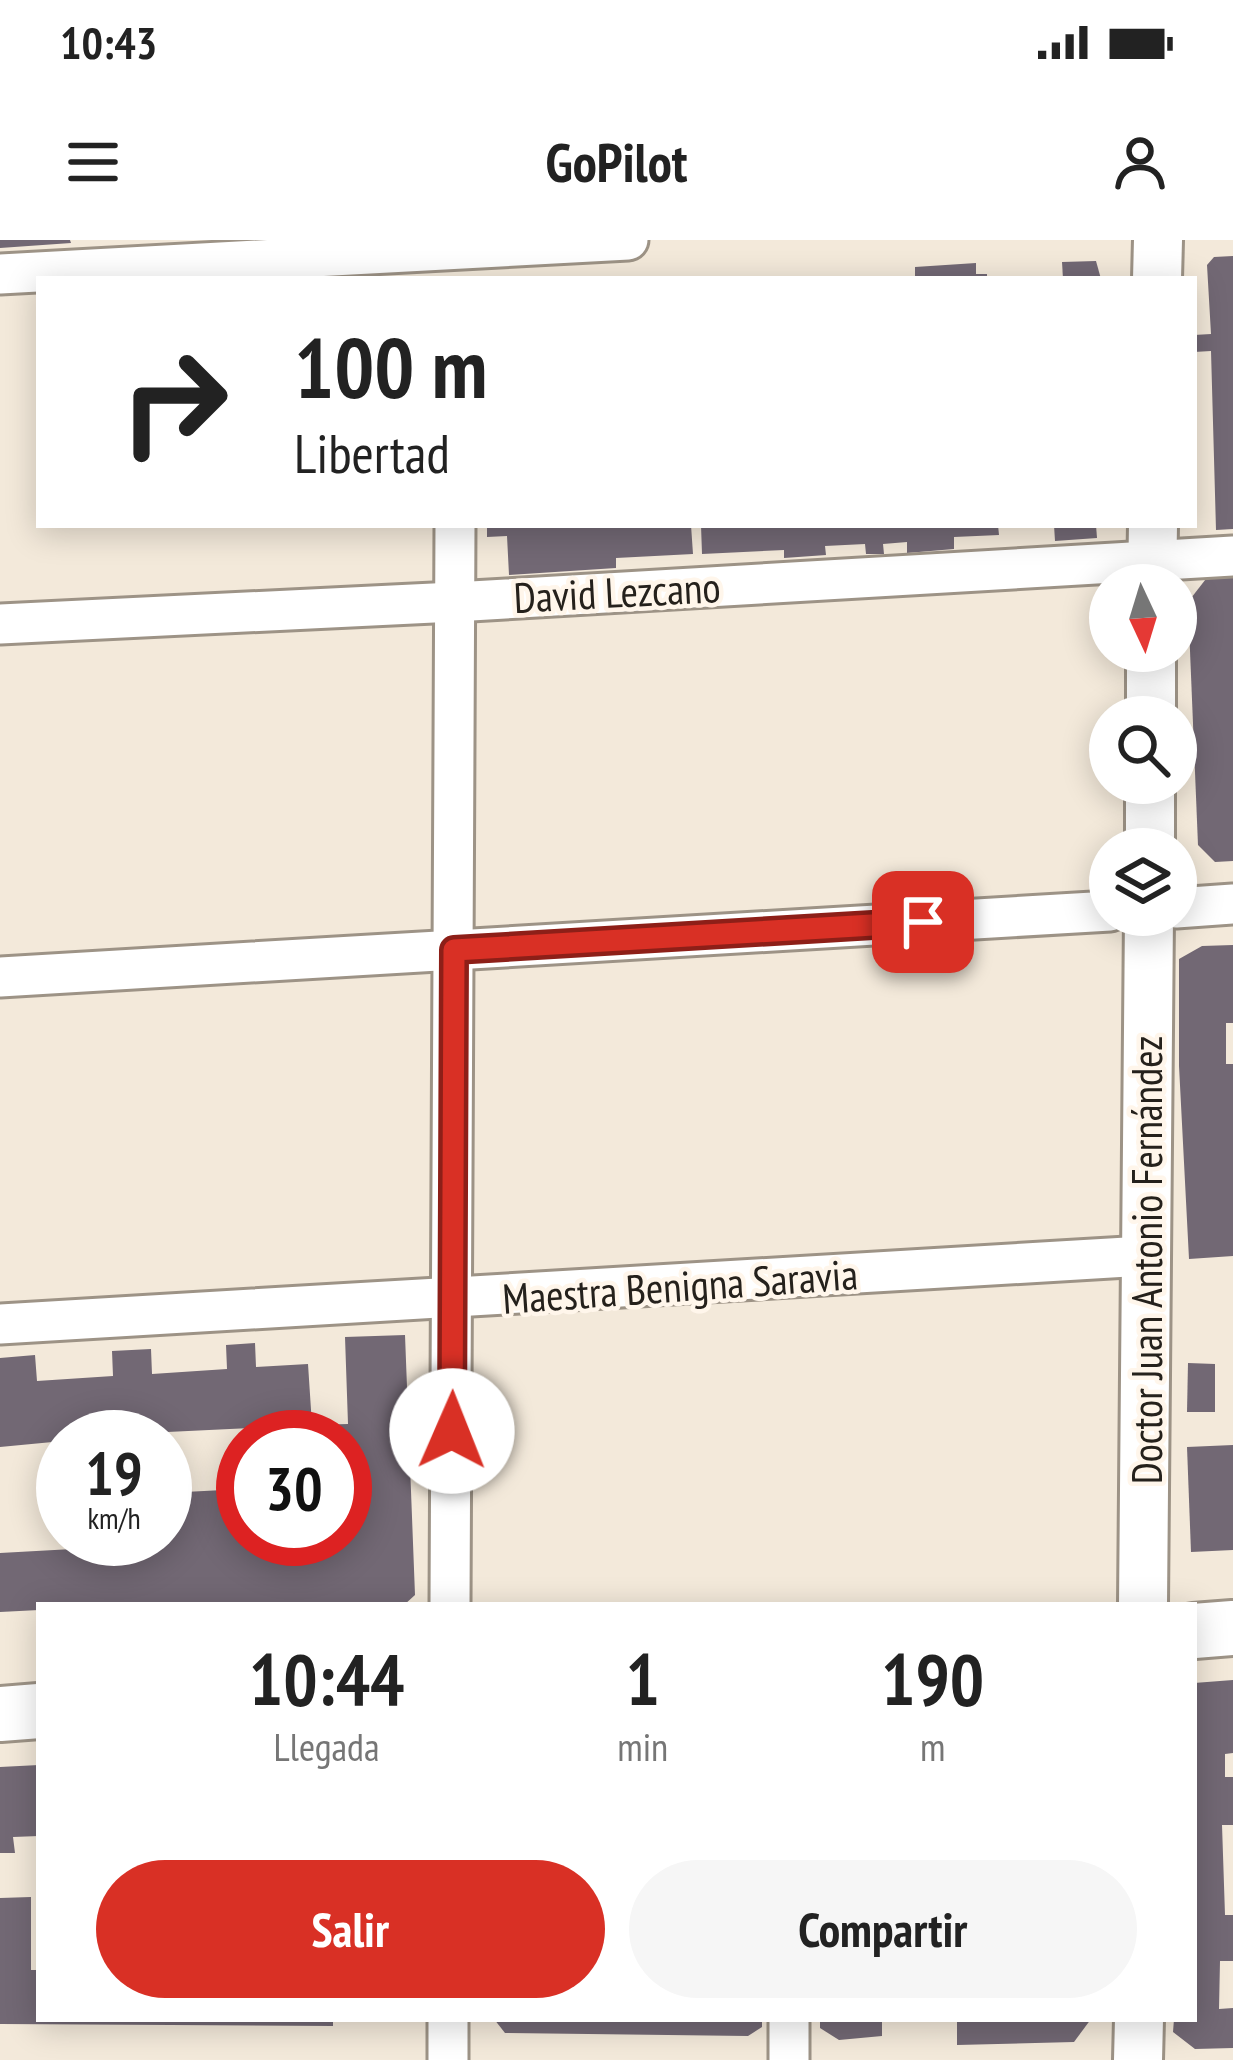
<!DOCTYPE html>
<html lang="es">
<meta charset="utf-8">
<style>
body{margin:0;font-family:"PT Sans Narrow",sans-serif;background:#f6f6f6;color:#222;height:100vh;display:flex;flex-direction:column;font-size:45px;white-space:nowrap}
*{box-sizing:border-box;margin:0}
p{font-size:39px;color:#767676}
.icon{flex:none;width:66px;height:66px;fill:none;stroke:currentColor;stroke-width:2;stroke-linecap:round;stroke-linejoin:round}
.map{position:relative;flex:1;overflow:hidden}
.sheet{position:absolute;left:36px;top:1362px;width:1161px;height:420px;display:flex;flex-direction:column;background:#fff;border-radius:0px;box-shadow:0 6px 30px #0003}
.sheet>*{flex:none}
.guide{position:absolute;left:36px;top:36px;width:1161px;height:252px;border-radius:0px;box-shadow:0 6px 30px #0003;background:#fff;color:#222;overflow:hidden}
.needle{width:78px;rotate:176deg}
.controls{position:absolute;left:1089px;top:324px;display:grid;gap:24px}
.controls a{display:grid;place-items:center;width:108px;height:108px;border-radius:50%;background:#fff;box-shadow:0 6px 30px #0003;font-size:60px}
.speed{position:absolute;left:36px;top:1170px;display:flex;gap:24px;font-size:60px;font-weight:700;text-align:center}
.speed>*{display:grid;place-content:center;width:156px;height:156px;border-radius:50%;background:#fff;box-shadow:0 6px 30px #0003;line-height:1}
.speed small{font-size:30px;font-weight:400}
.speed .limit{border:18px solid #d22;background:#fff;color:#111}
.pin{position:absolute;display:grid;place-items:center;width:102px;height:102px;color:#fff;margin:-51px;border-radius:24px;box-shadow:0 6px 18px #0006}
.me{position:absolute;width:132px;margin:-66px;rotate:1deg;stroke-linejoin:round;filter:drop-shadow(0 0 9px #0008)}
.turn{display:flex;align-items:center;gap:42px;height:252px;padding:0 60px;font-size:54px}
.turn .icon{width:156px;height:156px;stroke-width:2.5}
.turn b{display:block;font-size:84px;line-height:102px}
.eta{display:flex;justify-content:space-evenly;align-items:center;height:204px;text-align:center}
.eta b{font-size:72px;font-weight:700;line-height:84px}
.primary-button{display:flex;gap:24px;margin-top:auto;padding:24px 60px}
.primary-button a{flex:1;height:138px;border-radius:72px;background:#d93025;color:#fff;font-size:48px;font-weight:700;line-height:138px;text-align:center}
.primary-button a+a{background:#f6f6f6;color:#222}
.status{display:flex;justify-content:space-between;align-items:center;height:84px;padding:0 60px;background:#fff;direction:ltr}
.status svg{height:33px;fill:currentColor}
header{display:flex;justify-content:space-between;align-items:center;height:156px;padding:0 60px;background:#fff;font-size:54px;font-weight:700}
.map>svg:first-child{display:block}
</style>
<div class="status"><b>10:43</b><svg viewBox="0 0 49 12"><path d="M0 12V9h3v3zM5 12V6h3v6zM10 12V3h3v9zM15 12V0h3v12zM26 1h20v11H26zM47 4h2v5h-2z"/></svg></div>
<header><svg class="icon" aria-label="menu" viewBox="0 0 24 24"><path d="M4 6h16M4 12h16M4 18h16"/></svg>GoPilot<svg class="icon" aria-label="person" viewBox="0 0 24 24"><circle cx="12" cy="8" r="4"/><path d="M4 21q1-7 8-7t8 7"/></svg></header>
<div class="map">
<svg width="1233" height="1820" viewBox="0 0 1233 1820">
<rect width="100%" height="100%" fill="#f3e9da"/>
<g fill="#726874">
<path d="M0,0H70L71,3L0,8Z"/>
<path d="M1233,16V289L1216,290L1211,111L1194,112V95L1211,94L1207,25L1214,17Z"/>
<path d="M1096,21L1101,39H1063L1062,22Z"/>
<path d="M976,23V34H987V39H915V27Z"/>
<path d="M487,285H691L693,314L616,318V328L509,335L507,296L487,297Z"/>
<path d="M701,285H998L999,295L954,297V309L907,313V302L883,304L884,314H866L865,304L825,306L826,315L784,318V310L702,314Z"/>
<path d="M1054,285H1096L1097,298L1055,301Z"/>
<path d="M1233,334V621L1215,622L1198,605L1188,362L1209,335Z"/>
<path d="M1233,705V783H1226V824H1233V1016L1189,1019L1179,826V719L1202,706Z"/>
<path d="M405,1095L415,1355L404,1365H39V1370L0,1372V1313L145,1305V1299H165V1253L243,1249V1299H345V1197H313L312,1185L63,1197V1201L0,1207V1118L35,1115L37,1141L113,1136L112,1111L151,1109L152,1134L227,1129L226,1105L255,1103L256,1127L308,1124L312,1185L348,1184L345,1097Z"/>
<path d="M1188,1123L1215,1124V1172H1187Z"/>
<path d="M1233,1205V1310L1191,1312L1187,1207Z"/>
<path d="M1233,1440V1513L1225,1514V1537H1233V1585H1222L1225,1675H1233V1721H1220L1219,1769L1233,1768V1808L1195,1809L1173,1792L1174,1779H1194V1443Z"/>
<path d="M39,1525V1596L13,1597L15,1613H0V1527Z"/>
<path d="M31,1657V1730H39V1779H333V1786L0,1784V1658Z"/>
<path d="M494,1779H762V1787L748,1796L505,1793Z"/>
<path d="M820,1779H882V1796L839,1800L820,1788Z"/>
<path d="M957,1779H1091L1074,1802L957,1805Z"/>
</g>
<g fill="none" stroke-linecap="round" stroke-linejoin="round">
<defs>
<g id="minor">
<path d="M0,34L628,0"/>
<path d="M0,384L454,362L1233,316"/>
<path d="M1176,668L1233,664"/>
<path d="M0,737L1110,671"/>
<path d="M0,1084L1144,1016"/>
<path d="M450,1365L455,285"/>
<path d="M448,1820V1779"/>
<path d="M789,1820V1779"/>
</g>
<g id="tertiary">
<path d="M1157,39L1158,0"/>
<path d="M1152,345L1153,285"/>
<path d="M1151,477V411"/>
<path d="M1150,609V543"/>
<path d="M1143,1365L1149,675"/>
<path d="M1138,1820L1139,1779"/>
</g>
<g id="secondary">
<path d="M1194,1391L1233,1388"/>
<path d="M0,1474L39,1471"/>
</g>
</defs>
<use href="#minor" stroke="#9d9386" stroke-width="45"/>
<use href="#tertiary" stroke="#9d9386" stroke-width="54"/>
<use href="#secondary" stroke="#9d9386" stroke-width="60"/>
<use href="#minor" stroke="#fff" stroke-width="39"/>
<use href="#tertiary" stroke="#fff" stroke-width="48"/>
<use href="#secondary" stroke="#fff" stroke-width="54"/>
</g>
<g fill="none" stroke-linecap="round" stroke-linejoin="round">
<defs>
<path id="route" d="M452,1191L454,710L923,682"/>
</defs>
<use href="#route" stroke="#8d1f18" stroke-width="30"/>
<use href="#route" stroke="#d93025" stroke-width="21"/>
</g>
<g text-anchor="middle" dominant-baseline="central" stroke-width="9" stroke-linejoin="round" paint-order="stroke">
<g font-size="42" fill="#25211c" stroke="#fff6eb">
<text transform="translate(617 352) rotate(-3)">David Lezcano</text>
<text transform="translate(1146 1020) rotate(-90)">Doctor Juan Antonio Fernández</text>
<text transform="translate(680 1046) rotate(-4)">Maestra Benigna Saravia</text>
</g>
</g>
</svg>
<div class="controls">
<a><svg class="needle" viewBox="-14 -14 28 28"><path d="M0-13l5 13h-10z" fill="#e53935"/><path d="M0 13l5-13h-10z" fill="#767676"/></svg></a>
<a><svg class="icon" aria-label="search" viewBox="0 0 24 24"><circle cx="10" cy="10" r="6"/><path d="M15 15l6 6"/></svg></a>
<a><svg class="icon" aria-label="layers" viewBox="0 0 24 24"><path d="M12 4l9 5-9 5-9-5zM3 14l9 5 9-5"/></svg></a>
</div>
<div class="speed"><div>19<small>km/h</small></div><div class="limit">30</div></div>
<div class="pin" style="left:923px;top:682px;background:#d93025"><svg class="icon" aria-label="arrive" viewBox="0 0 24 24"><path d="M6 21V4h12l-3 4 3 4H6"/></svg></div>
<svg class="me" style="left:452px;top:1191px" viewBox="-20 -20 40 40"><circle r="19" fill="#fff"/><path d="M0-13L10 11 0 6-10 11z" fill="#d93025"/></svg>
<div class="guide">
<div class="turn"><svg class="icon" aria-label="right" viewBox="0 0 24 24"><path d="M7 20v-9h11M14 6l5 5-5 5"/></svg><div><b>100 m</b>Libertad</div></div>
</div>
<section class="sheet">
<div class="eta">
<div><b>10:44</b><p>Llegada</p></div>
<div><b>1</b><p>min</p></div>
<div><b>190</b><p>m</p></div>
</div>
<div class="primary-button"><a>Salir</a><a>Compartir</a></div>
</section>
</div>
